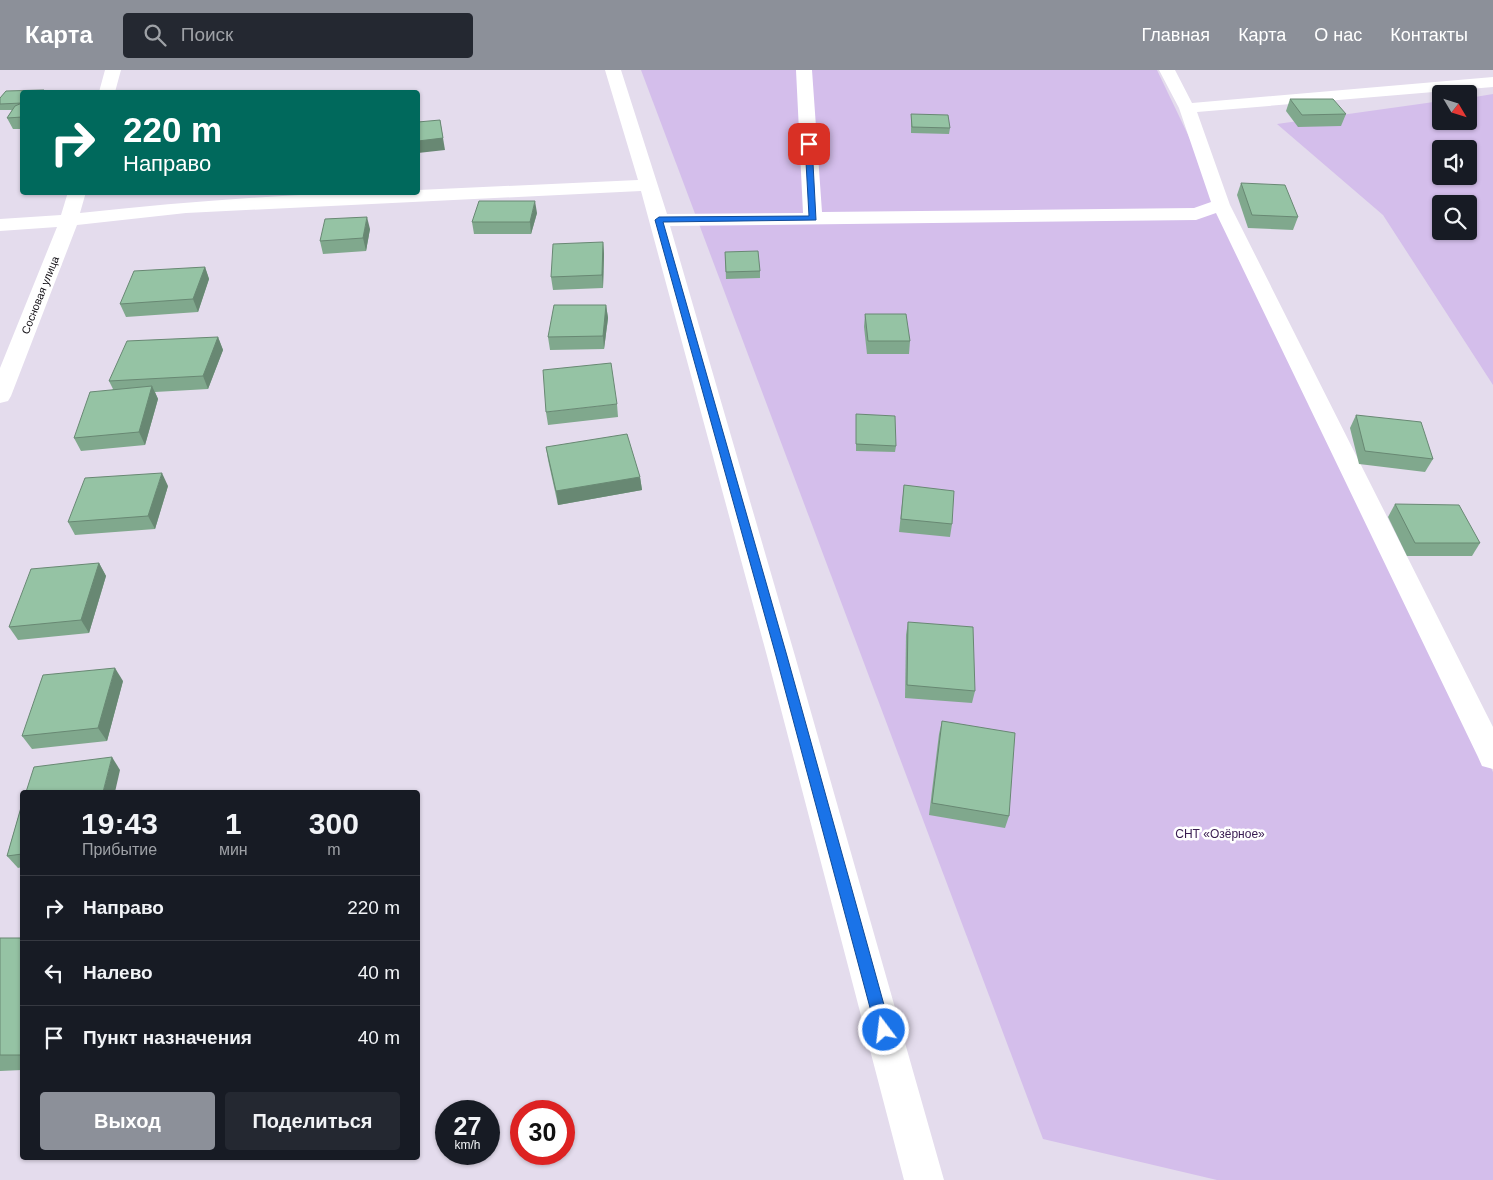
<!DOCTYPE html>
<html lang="ru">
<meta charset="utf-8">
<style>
body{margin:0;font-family:Helvetica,sans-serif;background:#242831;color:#f1f3f6;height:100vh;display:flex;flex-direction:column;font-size:19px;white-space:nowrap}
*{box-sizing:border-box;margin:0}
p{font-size:16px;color:#9ea1a6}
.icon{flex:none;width:28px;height:28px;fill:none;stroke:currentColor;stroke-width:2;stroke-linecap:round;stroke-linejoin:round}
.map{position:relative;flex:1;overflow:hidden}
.drawer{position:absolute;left:20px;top:720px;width:400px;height:370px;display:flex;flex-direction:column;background:#171b24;border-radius:5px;box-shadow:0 1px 4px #0004}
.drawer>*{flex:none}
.top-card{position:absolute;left:20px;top:20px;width:400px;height:105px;border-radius:5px;box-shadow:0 1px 4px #0004;background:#00695c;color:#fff;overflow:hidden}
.needle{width:32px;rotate:128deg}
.buttons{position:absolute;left:1432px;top:15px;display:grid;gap:10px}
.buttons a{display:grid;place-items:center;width:45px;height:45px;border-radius:5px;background:#171b24;box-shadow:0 1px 4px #0004;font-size:25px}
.speed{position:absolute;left:435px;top:1030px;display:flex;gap:10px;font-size:25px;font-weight:700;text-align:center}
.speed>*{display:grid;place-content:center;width:65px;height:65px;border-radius:50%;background:#171b24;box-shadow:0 1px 4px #0004;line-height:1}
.speed small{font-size:12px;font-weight:400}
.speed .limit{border:8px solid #d22;background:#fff;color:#111}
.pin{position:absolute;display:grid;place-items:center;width:42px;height:42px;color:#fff;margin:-21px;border-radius:10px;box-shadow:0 2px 8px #0006}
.me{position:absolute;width:55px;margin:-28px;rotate:345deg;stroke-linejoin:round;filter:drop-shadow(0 0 4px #0008)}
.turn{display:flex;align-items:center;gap:18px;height:105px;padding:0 20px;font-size:22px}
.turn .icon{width:65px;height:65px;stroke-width:2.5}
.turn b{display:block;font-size:35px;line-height:42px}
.eta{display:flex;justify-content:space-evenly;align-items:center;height:85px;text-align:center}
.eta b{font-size:30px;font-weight:800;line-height:35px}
.primary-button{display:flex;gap:10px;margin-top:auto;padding:10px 20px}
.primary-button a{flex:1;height:58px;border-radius:5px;background:#8c9099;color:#fff;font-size:20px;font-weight:800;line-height:58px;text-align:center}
.primary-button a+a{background:#242831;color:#f1f3f6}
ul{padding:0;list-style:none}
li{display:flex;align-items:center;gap:15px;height:65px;padding:0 20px;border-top:1px solid #363941}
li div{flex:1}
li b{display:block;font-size:19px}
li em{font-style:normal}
header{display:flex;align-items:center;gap:30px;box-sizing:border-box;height:70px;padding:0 25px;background:#8c9099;color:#fff}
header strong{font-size:24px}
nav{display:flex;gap:28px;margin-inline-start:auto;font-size:18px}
.search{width:350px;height:45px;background:#242831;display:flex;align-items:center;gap:12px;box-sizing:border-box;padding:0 18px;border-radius:5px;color:#9ea1a6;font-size:19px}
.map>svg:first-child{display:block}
</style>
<header>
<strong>Карта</strong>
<div class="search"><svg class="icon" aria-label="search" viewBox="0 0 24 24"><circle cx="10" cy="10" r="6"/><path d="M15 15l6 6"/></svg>Поиск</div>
<nav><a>Главная</a><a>Карта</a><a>О нас</a><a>Контакты</a></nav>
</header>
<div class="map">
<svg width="1493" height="1110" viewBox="0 0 1493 1110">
<rect width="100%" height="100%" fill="#e4dced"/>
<g fill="#d4beeb" fill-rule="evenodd">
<path d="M641,0H1157L1493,702V1110H1217L1043,1069Z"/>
<path d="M1493,24V315L1383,145L1277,54L1441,31V51H1469V28ZM1441,79H1469V106H1441ZM1441,134H1469V161H1441Z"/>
</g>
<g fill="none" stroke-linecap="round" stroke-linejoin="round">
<g fill="#fff" fill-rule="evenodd">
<path d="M105,0H121L115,22H99Z"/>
<path d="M605,0H621L667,144L803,143L796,0H812L822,142L1194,138L1211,132L1179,38L1159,0H1175L1192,33L1493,7V17L1197,42L1230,135L1493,657V699L1482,696L1478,687L1216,143L1196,150L670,156L795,586L944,1110H904L767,586L641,121L186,143L77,155L11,326L8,331L0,333V298L57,157L0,161V149L61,145L68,122H86L80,143C192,131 305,122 418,122V120L638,110Z"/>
</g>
</g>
<g fill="#80a88d">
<path d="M44,20L46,22H22V59H13L7,48L12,40H0V28L6,21Z"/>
<path d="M1290,29L1346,44L1341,56L1298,57L1286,41Z"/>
<path d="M911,44L950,58L949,64L911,63Z"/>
<path d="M1241,113L1298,147L1293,160L1248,158L1237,125Z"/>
<path d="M537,143L531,164H474L472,152Z"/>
<path d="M370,159L366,181L323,184L320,171Z"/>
<path d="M603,172L604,184L603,218L553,220L551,207Z"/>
<path d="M725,182L760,201V208L726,209Z"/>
<path d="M205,197L209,209L198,242L126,247L120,234Z"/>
<path d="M606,235L608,248L604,279L550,280L548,267Z"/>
<path d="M865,244L910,271L909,284H867L864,257Z"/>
<path d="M218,267L223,280L208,319L155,322L158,329L145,375L81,381L74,368L113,319L109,311Z"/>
<path d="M617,334L618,347L548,355L546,342Z"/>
<path d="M856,344L896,376L895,382L856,381Z"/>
<path d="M1356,345L1433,389L1425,402L1359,394L1350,358Z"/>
<path d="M546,377L640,407L642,420L558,435L548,390Z"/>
<path d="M904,415L952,454L950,467L899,462Z"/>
<path d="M168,416L155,459L75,465L68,452Z"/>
<path d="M1395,434L1480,473L1472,486H1407L1388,447Z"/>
<path d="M99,493L106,506L89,563L18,570L9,557Z"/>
<path d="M908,552L975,621L972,633L905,628L906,565Z"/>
<path d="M123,611L107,671L32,679L22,666Z"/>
<path d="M942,651L1009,746L1005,758L929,745L939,664Z"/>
<path d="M22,734V797L18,798L7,786Z"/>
<path d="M0,868H22V1000L0,1001Z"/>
</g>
<g fill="#688873">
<path d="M440,50L445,80L418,83V71Z"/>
<path d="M535,131L537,143L531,164L530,152Z"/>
<path d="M367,147L370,159L366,181L363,168Z"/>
<path d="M603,172L604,184L603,218L602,205Z"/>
<path d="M205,197L209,209L198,242L193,229Z"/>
<path d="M606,235L608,248L604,279L603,266Z"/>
<path d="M218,267L223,280L208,319L203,306Z"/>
<path d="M152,316L158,329L145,375L139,362Z"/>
<path d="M162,403L168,416L155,459L148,446Z"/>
<path d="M640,407L642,420L558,435L556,421Z"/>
<path d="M99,493L106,506L89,563L81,550Z"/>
<path d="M115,598L123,611L107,671L98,658Z"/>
<path d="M112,687L120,700L115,722H103Z"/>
</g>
<g fill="#95c3a4" stroke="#688873">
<path d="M44,20L42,22H22V33L0,34V28L6,21Z"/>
<path d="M1290,29H1333L1346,44L1302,45Z"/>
<path d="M22,33V47L7,48L15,36Z"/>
<path d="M911,44L948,45L950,58L912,57Z"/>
<path d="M440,50L443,68L418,71V52Z"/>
<path d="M1241,113L1285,115L1298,147L1252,145Z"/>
<path d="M479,131H535L530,152H472Z"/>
<path d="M367,147L363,168L320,171L325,149Z"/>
<path d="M603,172L602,205L551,207L553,174Z"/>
<path d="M758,181L760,201L726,202L725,182Z"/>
<path d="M205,197L193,229L120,234L134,201Z"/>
<path d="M554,235H606L603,266L548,267Z"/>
<path d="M865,244H906L910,271H868Z"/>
<path d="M218,267L203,306L109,311L127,271Z"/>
<path d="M611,293L617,334L546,342L543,300Z"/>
<path d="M152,316L139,362L74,368L90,322Z"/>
<path d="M856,344L895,346L896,376L856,374Z"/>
<path d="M1356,345L1421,352L1433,389L1365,381Z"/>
<path d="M627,364L640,407L556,421L546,377Z"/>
<path d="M162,403L148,446L68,452L85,408Z"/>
<path d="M904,415L954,421L952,454L901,449Z"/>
<path d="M1395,434L1459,435L1480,473H1415Z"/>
<path d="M99,493L81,550L9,557L31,499Z"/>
<path d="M908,552L973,557L975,621L907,615Z"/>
<path d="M115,598L98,658L22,666L43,605Z"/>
<path d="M942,651L1015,663L1009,746L932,733Z"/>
<path d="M112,687L103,722H26L34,697Z"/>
<path d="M22,734V784L7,786Z"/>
<rect x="0" y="868" width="22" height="117"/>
</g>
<path fill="#1a73e8" stroke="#114b97" d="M809,72L812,74L816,150L663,152L787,586L891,960L889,965L884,968L878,965L876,960L776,586L655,150L659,147L809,146L805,74Z"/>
<g text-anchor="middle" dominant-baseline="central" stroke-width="5" stroke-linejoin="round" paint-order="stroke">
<g font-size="11" fill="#120f15" stroke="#fff">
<text transform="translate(40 225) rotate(-68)">Сосновая улица</text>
</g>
<g font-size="12" fill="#381b50" stroke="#fff">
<text x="1220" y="764">СНТ «Озёрное»</text>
</g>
</g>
</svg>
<div class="buttons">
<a><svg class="needle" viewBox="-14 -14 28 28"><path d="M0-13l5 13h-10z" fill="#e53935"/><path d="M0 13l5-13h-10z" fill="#9ea1a6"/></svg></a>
<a><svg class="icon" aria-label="sound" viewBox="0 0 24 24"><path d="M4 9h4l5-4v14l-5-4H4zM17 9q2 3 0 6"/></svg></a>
<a><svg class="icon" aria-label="search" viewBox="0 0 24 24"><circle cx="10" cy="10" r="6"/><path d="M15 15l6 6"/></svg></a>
</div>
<div class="speed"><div>27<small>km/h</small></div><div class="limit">30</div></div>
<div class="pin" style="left:809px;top:74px;background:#d93025"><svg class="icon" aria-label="arrive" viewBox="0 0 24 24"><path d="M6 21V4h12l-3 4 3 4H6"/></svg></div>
<svg class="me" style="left:884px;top:960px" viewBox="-20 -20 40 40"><circle r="17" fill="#1a73e8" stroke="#fff" stroke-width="3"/><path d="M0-11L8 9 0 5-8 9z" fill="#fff"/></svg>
<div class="top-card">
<div class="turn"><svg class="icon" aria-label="right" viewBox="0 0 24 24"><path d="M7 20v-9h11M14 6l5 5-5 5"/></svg><div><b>220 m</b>Направо</div></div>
</div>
<section class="drawer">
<div class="eta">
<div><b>19:43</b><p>Прибытие</p></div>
<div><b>1</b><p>мин</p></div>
<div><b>300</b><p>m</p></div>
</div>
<ul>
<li><svg class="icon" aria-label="right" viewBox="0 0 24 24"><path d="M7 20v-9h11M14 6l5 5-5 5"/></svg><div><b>Направо</b></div><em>220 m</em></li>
<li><svg class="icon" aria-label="left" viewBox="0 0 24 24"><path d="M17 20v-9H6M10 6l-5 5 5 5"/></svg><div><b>Налево</b></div><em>40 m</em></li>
<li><svg class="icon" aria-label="arrive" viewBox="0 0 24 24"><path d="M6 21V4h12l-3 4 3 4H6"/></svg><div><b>Пункт назначения</b></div><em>40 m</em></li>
</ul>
<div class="primary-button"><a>Выход</a><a>Поделиться</a></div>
</section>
</div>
